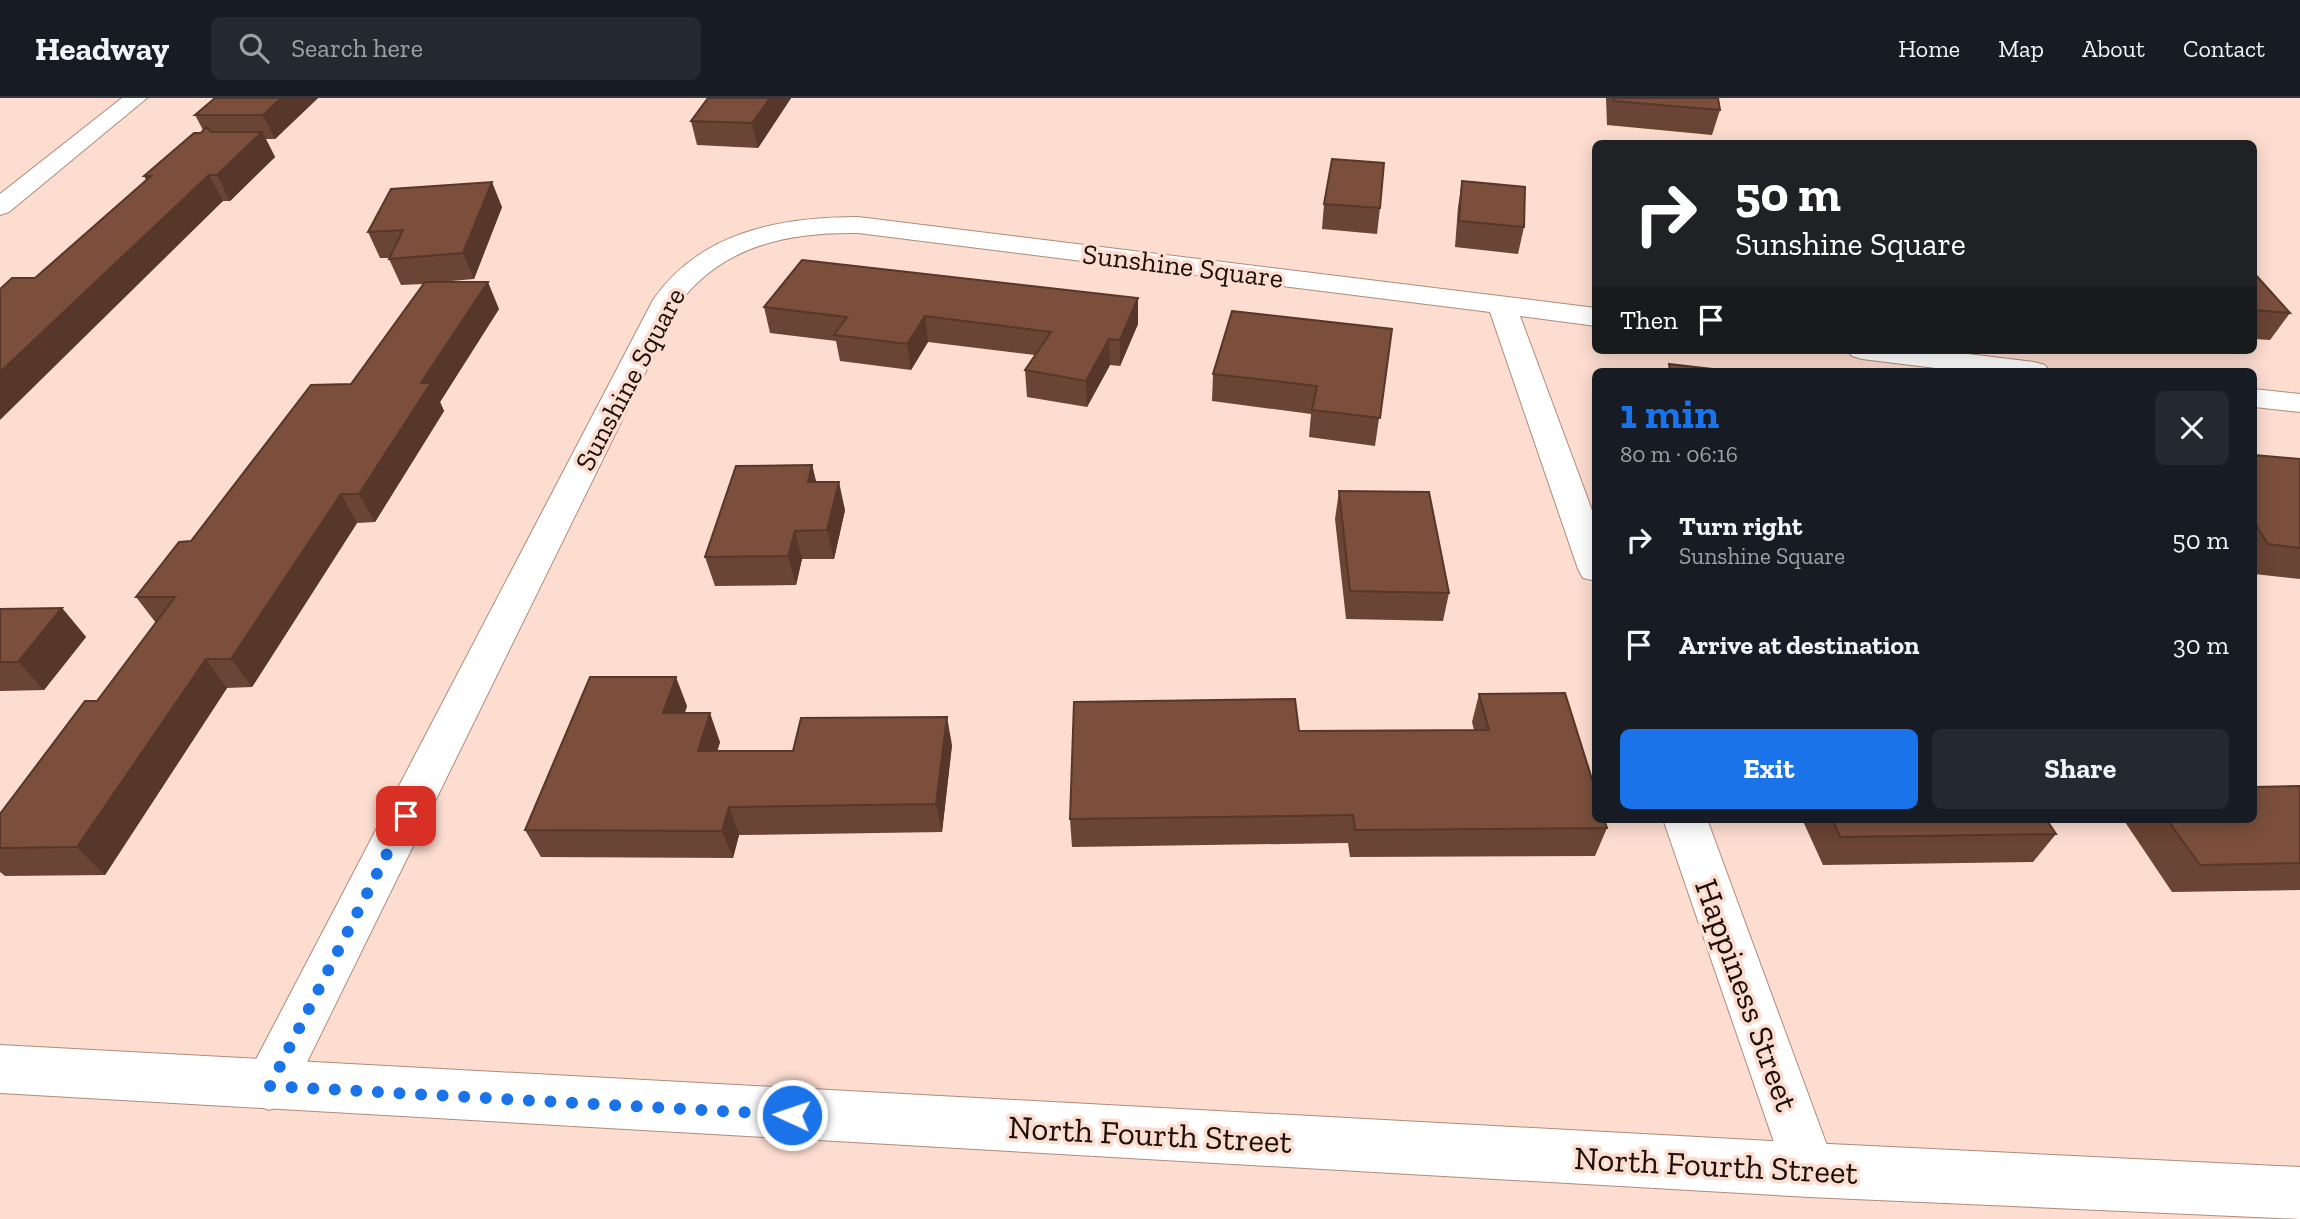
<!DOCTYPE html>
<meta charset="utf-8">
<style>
body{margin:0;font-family:"Zilla Slab",serif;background:#242831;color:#f1f3f6;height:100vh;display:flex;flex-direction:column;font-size:26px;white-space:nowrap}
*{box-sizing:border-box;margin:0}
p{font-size:23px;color:#9ea1a6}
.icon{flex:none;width:38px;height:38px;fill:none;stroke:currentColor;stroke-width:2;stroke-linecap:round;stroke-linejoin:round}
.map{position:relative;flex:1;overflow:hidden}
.panel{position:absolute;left:1592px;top:270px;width:665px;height:455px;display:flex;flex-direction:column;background:#171b24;border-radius:10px;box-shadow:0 4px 18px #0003}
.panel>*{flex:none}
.top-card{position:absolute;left:1592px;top:42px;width:665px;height:214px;border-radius:10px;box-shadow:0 4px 18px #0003;background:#202124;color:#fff;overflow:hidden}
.pin{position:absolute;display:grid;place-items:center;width:60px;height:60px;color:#fff;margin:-30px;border-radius:14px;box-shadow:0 4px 10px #0006}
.me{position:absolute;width:77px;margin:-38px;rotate:273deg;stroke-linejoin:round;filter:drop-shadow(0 0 5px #0008)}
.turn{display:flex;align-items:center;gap:24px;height:147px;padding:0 28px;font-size:32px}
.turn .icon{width:91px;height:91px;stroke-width:2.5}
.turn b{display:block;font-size:49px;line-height:60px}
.then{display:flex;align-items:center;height:66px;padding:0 28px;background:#0003;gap:14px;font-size:26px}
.round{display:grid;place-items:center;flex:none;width:74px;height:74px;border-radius:10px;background:#242831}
.summary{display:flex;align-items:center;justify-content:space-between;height:119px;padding:0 28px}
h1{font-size:42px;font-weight:800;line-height:52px;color:#1a73e8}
.cta{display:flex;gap:14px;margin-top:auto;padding:14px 28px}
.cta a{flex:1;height:80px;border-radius:10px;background:#1a73e8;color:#fff;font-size:28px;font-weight:800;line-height:80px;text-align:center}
.cta a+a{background:#242831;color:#f1f3f6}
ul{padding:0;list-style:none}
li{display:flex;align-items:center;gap:21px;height:105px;padding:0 28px}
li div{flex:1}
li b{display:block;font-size:26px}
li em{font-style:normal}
header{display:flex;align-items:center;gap:42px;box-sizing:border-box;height:98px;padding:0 35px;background:#171b24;border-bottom:2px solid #363941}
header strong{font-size:33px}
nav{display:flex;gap:38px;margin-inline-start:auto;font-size:24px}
.search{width:490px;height:63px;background:#242831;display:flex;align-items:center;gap:18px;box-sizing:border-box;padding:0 24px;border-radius:10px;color:#9ea1a6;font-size:26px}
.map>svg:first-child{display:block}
</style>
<header>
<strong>Headway</strong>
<div class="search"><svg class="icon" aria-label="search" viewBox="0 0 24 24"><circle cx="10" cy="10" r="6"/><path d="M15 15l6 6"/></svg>Search here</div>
<nav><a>Home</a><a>Map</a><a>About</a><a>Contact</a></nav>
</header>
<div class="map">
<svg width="2300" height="1121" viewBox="0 0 2300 1121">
<rect width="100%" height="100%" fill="#fdddd0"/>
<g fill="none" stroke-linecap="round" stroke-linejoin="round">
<defs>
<g id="minor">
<path d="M858,119L1596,210V228L1520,218L1596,423V483L1583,480L1578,471L1490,214L858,135C789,134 724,147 680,204L287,1005L269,1012L251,1005L244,988L251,971L653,202C700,134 780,119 858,119Z"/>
<path d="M1847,252H1935L2034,264L2045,267L2049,273H1960L1862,261L1852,258Z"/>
<path d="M2254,291L2300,296V314L2254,309Z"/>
<path d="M1663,721H1707L1836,1072L1828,1091L1809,1099L1790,1091Z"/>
</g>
<path id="tertiary" d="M122,0H147L9,114L0,117V96Z"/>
<path id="secondary" d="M0,947L1809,1045L2300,1069V1121L1809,1099L0,995Z"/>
</defs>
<use href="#minor" stroke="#ae8b7c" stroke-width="2"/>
<use href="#tertiary" stroke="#ae8b7c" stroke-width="2"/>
<use href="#secondary" stroke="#ae8b7c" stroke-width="2"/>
<use href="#minor" fill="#fff" fill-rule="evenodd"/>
<use href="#tertiary" fill="#fff" fill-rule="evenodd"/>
<use href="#secondary" fill="#fff" fill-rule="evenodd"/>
</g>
<g fill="#6a4434">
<path d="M215,0H318L275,41H266L275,59L230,103H223L35,180L146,82L144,78L203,32L195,17Z"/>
<path d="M791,0L758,50L697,47L691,23Z"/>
<path d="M1606,0H1718L1720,12L1712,37L1607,27Z"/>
<path d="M1462,83L1524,129L1518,156L1455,149L1458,109Z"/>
<path d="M1324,106L1380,110L1377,136L1322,131Z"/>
<path d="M502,109L474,181L440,184L499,211L440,304L444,313L375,424L357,425L252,589L227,590L105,777L5,778L0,774V716L97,603L156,525L136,499L191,443L351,286L424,186L401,187L389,161L390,160H380L368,134Z"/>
<path d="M2254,175L2290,215L2270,242L2254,241Z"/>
<path d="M764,209L1138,226L1120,268L1110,267L1087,309L1027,299L1025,272L1035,257L928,244L911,272L840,263L836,243L770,235Z"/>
<path d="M1392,231L1375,348L1309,339L1311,316L1212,303L1213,276Z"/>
<path d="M2254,357L2300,361V481L2254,476Z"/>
<path d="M812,367L816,384L845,412L834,461H802L796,487L715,488L705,459Z"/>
<path d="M1339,393L1449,495L1443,523L1346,521L1335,421Z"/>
<path d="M62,510L86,539L44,592L0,593V511Z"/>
<path d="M1479,596L1607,730L1595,758L1350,759L1348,745L1072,749L1070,721L1299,633L1474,632L1472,624Z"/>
<path d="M687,608L685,615L720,644L717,653H793L952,647L942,734L739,737L733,760L541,759L525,732Z"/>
<path d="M2300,688V792L2172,794L2123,721H2254Z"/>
<path d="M1802,721H2046L2056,736L2033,764L1823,767Z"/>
</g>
<g fill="#56372a">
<path d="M281,0H318L275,41L263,17Z"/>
<path d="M770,0H791L758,50L752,25Z"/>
<path d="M262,34L275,59L230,103L217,77Z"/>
<path d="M209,77L223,103L0,322V274Z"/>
<path d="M492,84L502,109L474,181L463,155Z"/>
<path d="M488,184L499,211L440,304L444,313L375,424L359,396L421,285Z"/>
<path d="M1138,200V226L1120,268V242Z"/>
<path d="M925,218L928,244L911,272L907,246Z"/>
<path d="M1109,241L1110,267L1087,309L1086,283Z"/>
<path d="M812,367L819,395L808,384Z"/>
<path d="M839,384L845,412L834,461L827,432Z"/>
<path d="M341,396L357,425L252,589L231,561Z"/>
<path d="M795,433L802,461L796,487L788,458Z"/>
<path d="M62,510L86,539L44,592L18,564Z"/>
<path d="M206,561L227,590L105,777L77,749Z"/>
<path d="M676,579L687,608L674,643L663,615Z"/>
<path d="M710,615L720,644L709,681L698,653Z"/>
<path d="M947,619L952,647L942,734L936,706Z"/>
<path d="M729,709L739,737L733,760L722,733Z"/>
</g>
<g fill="#7b4f3c" stroke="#56372a" stroke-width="2">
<path d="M215,0H281L263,17H195Z"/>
<path d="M708,0H770L752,25L691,23Z"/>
<path d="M1613,0H1718L1720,12L1614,3Z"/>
<path d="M206,29L211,34H262L217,77H209L0,274V191L12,180H35L151,78H144L194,35H201Z"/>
<path d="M1332,61L1384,65L1380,110L1324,106Z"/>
<path d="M1462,83L1525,89L1524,129L1459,123Z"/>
<path d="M492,84L463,155L389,161L403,132L368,134L391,91Z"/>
<path d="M802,162L1138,200L1120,242L1109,241L1086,283L1025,272L1051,234L925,218L907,246L834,237L847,219L764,209Z"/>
<path d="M2254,175L2290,215L2254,212Z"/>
<path d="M425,184H488L421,285H431L359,396H341L231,561H206L77,749L0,750V716L85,603H97L175,499H136L179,444L191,443L311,287L351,286Z"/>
<path d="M1232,213L1392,231L1380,320L1312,312L1317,288L1213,276Z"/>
<path d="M1669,266L1730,273H1670Z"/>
<path d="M2254,357L2300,361V450L2268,446L2254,424Z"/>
<path d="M812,367L808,384H839L827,432L795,433L788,458L705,459L736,368Z"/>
<path d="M1339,393L1429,394L1449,495L1350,493Z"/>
<path d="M62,510L18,564H0V511Z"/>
<path d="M590,579H676L663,615H710L698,653H793L801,620L947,619L936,706L729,709L722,733L525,732Z"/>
<path d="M1565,595L1596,694V721H1604L1607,730L1355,732L1353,717L1070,721L1074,604L1295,601L1299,633L1489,632L1479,596Z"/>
<path d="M2300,688V765L2200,767L2167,721H2254V689Z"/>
<path d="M1832,721H2046L2056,736L1840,739Z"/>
</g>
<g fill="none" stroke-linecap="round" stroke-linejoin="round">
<path stroke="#1a73e8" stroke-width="12" stroke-dasharray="0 21.6" d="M406,718L270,988L792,1017"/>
</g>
<g text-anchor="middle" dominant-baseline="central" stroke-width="7" stroke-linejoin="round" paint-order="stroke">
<g font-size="28" fill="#1d100a" stroke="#fdddd0">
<text transform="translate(1183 168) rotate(7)">Sunshine Square</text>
<text transform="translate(630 281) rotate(-62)">Sunshine Square</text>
</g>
<g font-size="33" fill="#1d100a" stroke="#fdddd0">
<text transform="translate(1747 897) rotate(70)">Happiness Street</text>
<text transform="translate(1150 1036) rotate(3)">North Fourth Street</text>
<text transform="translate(1716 1067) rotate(3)">North Fourth Street</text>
</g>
</g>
</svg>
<div class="pin" style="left:406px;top:718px;background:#d93025"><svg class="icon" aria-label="arrive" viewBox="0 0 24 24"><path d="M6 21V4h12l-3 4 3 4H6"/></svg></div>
<svg class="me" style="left:792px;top:1017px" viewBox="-20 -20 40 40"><circle r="17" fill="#1a73e8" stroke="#fff" stroke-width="3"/><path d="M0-11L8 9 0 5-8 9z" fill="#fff"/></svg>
<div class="top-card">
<div class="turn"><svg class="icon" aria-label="right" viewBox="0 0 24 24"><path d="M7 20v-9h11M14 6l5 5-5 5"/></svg><div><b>50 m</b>Sunshine Square</div></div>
<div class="then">Then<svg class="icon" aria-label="arrive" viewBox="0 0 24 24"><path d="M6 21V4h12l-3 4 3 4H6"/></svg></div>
</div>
<section class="panel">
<div class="summary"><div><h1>1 min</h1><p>80 m · 06:16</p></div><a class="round"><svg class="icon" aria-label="close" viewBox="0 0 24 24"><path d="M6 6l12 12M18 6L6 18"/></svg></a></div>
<ul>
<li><svg class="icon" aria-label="right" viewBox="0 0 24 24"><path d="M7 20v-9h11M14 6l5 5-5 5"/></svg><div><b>Turn right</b><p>Sunshine Square</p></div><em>50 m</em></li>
<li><svg class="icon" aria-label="arrive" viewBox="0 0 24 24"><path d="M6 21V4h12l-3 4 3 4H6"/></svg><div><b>Arrive at destination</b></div><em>30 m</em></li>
</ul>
<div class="cta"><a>Exit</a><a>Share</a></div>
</section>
</div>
